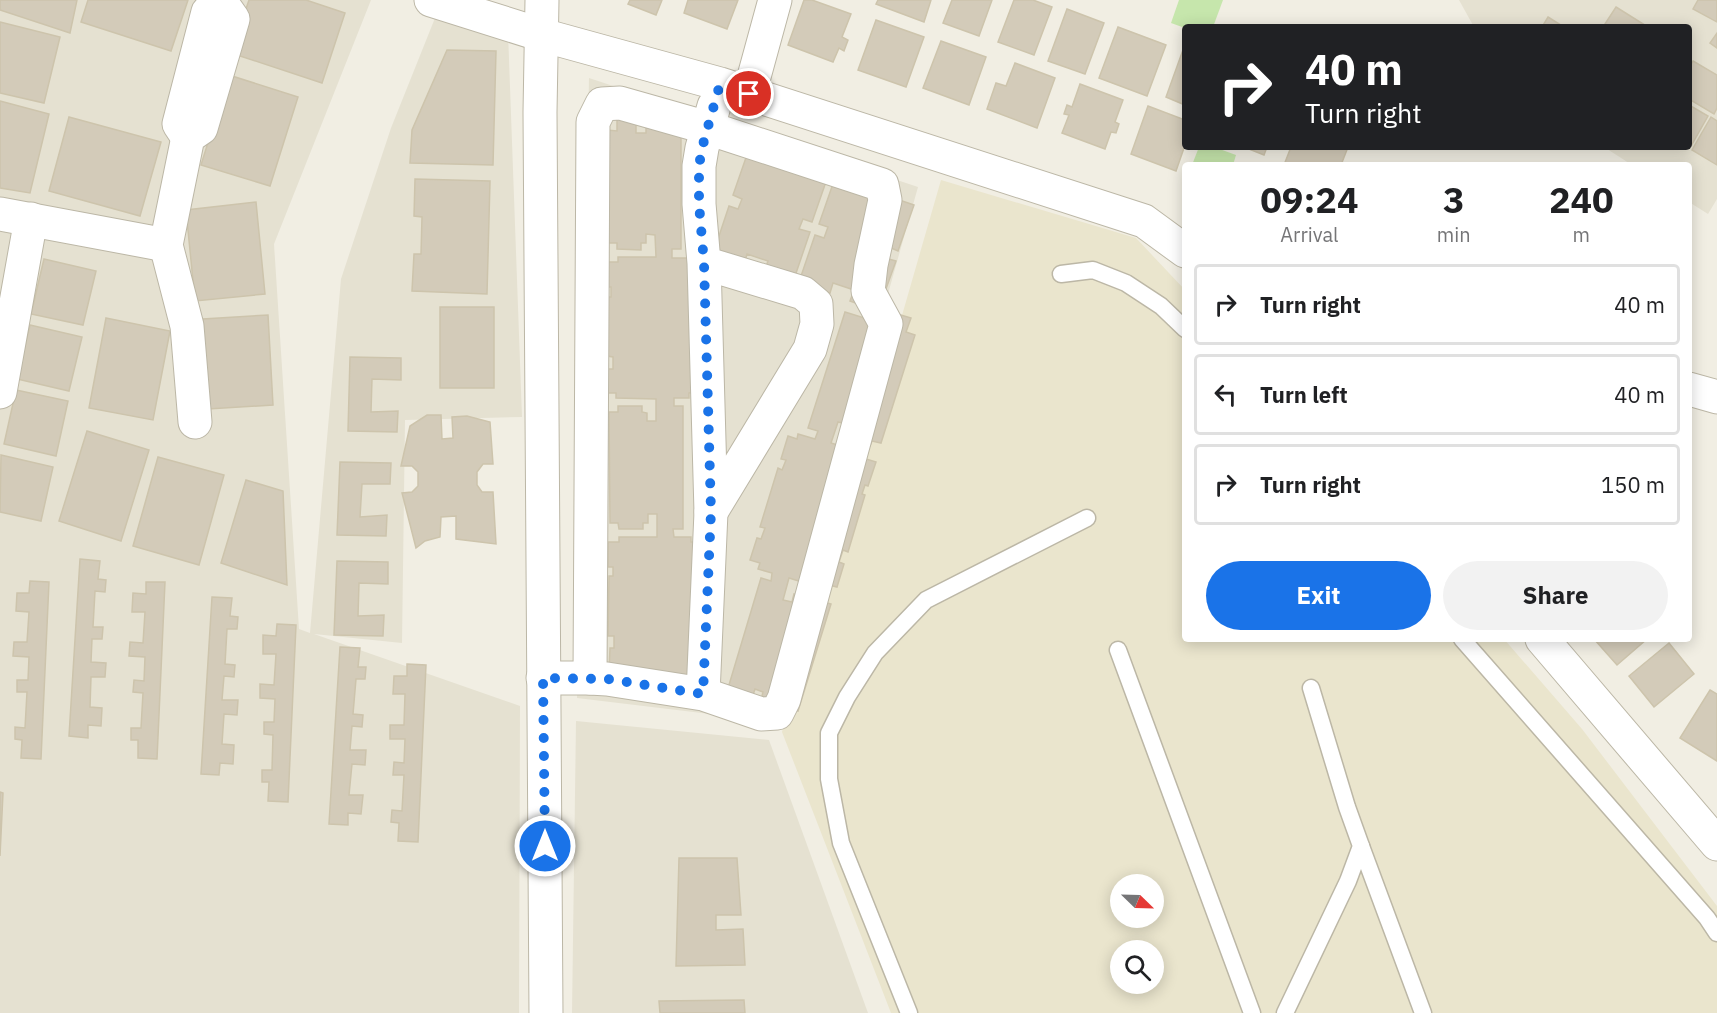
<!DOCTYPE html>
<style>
body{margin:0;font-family:"IBM Plex Sans",sans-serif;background:#f2f2f2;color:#202124;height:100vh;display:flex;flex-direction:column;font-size:22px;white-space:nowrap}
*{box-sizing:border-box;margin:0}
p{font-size:20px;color:#757577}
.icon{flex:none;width:33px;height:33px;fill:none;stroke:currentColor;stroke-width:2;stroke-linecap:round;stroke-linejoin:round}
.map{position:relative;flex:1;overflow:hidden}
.side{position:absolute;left:1182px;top:162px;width:510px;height:480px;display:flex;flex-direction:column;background:#fff;border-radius:6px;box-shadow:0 3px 15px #0003}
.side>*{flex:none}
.guide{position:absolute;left:1182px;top:24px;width:510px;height:126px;border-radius:6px;box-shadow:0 3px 15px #0003;background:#202124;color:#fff;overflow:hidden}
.needle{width:39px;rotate:113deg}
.controls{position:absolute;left:1110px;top:874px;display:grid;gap:12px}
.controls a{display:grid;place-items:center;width:54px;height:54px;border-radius:50%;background:#fff;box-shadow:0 3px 15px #0003;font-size:30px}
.pin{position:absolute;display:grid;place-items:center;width:51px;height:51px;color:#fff;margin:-26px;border:3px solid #fff;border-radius:50%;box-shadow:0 2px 6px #0007}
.me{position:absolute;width:66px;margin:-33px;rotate:0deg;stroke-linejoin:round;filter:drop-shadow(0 0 4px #0008)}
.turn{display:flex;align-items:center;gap:21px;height:126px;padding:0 24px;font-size:27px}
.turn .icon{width:78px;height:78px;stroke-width:2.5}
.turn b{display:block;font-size:42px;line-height:51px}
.eta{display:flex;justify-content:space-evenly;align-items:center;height:102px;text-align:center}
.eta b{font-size:36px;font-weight:700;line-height:42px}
.cta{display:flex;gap:12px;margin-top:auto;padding:12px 24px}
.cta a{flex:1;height:69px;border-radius:36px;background:#1a73e8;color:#fff;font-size:24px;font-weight:700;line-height:69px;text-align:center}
.cta a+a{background:#f2f2f2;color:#202124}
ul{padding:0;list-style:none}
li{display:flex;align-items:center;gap:18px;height:81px;margin:0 12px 9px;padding:0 12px;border:3px solid #e0e0e0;border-radius:6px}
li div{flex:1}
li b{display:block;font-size:22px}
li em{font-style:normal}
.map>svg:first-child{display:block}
</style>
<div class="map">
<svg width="1717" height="1013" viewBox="0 0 1717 1013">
<rect width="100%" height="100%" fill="#f1eee3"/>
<g fill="#e5e1d1">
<path d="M0,0H371L274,244L299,629L310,633L341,279L391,128L437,13L508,32L522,417L405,420L402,643L314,634L520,706L519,1013H0Z"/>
<path d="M1459,0H1717V199L1708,214L1689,202V165H1632L1604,147H1689V27H1474Z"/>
<path d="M589,78L918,187L768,721L577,698Z"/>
<path d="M576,721L769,740L868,1013H572Z"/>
</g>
<path fill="#eae5cd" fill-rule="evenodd" d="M941,180L1136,238L1185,290V639H1504L1582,729L1717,906V1013H891L782,732ZM1120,885H1154V918H1120ZM1120,951H1154V984H1120Z"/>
<g fill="#c6e6ac">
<path d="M1179,0H1223L1213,27L1185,28L1171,23Z"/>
<path d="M1199,147H1214L1236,155L1233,165H1192Z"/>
</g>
<g fill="#d3cbb9" stroke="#cdc4ac" stroke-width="1.5">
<path d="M0,0H77L70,33L0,10Z"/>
<path d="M88,0H188L171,51L81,22Z"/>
<path d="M249,0H306L345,13L322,83L231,53Z"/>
<path d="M630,0H662L656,15L628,4Z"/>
<path d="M688,0H738L727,29L684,13Z"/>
<path d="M804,0H812L851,14L842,37L848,40L844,51L839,48L833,62L788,45Z"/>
<path d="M878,0H931L924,22L876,4Z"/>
<path d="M952,0H992L979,36L943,23Z"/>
<path d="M1014,0H1033L1052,7L1034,55L998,42Z"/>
<path d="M1698,0H1717V22L1693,9Z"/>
<path d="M1616,7L1648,27H1603Z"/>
<path d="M1067,9L1104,23L1085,74L1048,61Z"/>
<path d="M1548,17L1564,27H1542Z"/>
<path d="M876,20L924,37L906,87L858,70Z"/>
<path d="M0,22L60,37L44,103L0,93Z"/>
<path d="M1118,27L1166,45L1147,96L1099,78Z"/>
<path d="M1717,33V48L1710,43Z"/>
<path d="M941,41L986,57L969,105L923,88Z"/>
<path d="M1184,47L1185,48V105L1166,97Z"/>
<path d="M447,50L496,51L493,165L410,163L412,130Z"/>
<path d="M1693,61L1717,75V108L1714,114L1689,99V69Z"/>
<path d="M1015,63L1055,78L1037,128L987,109L996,83L1006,86Z"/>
<path d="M229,75L298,97L270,186L201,165Z"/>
<path d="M1080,84L1123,100L1115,122L1119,124L1116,133L1111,132L1105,149L1062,133L1069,115L1064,114L1067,105L1072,107Z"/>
<path d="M0,101L49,114L30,193L0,188Z"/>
<path d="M1689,105L1708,116L1691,146L1689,145Z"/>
<path d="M1148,106L1185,120V145L1176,171L1131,154Z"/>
<path d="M617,114H636V133H646V126H681V249H672V258H690L699,392L689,393V398H674V406H683V529H673L674,537H691V542H700L690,678L609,672L610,648H614V636H608L609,576H613V567H608V542H619V537H657V514H648V523H643V529H619L618,523H610L609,412H618V406H642V412L647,413V421H656V399L616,398V393H608V369H613V357L607,356V297H611V287H607V262H618V257H656L655,235L646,234V243H641V250L617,249V243H608L607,130L617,131Z"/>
<path d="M69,117L161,142L140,216L49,191Z"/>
<path d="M1711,117L1717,121V165L1692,150Z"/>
<path d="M1244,147H1267L1264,155Z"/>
<path d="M1291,147H1348L1341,165H1284Z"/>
<path d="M749,149L828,176L812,222L803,219L799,229L810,232L793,282L764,272L768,261L747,254L744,265L713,254L729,206L738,209L742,199L733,195Z"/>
<path d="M835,178L914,205L898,251L889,247L885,258L896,261L878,311L850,301L854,290L833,283L830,293L799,282L815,235L824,238L828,227L819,224Z"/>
<path d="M415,179L490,181L487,294L412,291L414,254H421L422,217L414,216Z"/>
<path d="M256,202L265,294L195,301L186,210Z"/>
<path d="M44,259L96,271L83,325L31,314Z"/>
<rect x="440" y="307" width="54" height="81"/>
<path d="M845,312L877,322L891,312L911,318L906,332L915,335L881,443L872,441L870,446L847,440V424L838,422L831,443L867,454L866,459L876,462L868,486L865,485L862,494L865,495L848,552L843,550L839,562L844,564L837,587L829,585L828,590L789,578L783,600L792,602L794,594L831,604L798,711L761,700L763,692L755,689L748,710L726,695L761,578L771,581L772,573L758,569L760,563L750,560L757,538L761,539L765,528L760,527L778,468L782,470L786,460L781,459L788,436L797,439L798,434L815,439L818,431L808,428Z"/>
<path d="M268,315L273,405L208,409L203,319Z"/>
<path d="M106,318L170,331L153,420L89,408Z"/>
<path d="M30,325L82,337L69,391L17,379Z"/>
<path d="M350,357L401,358V380L372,379L371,412L398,411L397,432L348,431Z"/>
<path d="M16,390L68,401L56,456L4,444Z"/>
<path d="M427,415H441L442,439L453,438L452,417L467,416L490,422L493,464H483L477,472V485L482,492H493L496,544L456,539V516L441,517L440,537L425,541L416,548L402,493L412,492L418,486V472L412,466H401L410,426Z"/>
<path d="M87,431L149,450L121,541L59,521Z"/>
<path d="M1,455L53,467L41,521L0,512Z"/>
<path d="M158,457L224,475L199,565L133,546Z"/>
<path d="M340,462L391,463L390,484H362L360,517L387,515L386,536L337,535Z"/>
<path d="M246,480L283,491L287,585L221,563Z"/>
<path d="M80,559L100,561L98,579L106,580L105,592L95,591L93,627H103L102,639H92L91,662L106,663L105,677H91L90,707L102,708L101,726L88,725V738L69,736Z"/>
<path d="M337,561L388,562V584L359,583L358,616L384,615L383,636L334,635Z"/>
<path d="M30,581L49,582L41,759L21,758L22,740L15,739V727L25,728L27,692H17V680H28L29,657L13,656L14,642H27L29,612L16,611L17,593H29Z"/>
<path d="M146,582H165L157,759L138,758V740H131V728H141L143,693L133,692L134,680L144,681L145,657L129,656L130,642L143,643L145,612H132L133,593L146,594Z"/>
<path d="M212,597L232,598L230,616L238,617L237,629H227L225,664L235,665L234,677L224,676L222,700H238L237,715L224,714L222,744L234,745L233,764L220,763L219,775L201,774Z"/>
<path d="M277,624L296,625L288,802L268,801L269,782H262V770H272L273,735L264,734V722H274L275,699L260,698V684L274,685L276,654H263V635L276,636Z"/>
<path d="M1594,639H1647L1617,665Z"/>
<path d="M1669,643L1694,674L1654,707L1629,676Z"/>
<path d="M340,647L360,648L358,667H366L365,679H356L353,714L363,715L362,727L352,726L350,750H366L365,765L352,764L349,795H363L361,814L348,813V825L329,824Z"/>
<path d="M407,664L426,665L418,842L398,841L399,823L391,822L392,810L402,811L404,775H393L394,762L404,763L405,739H390V725H404L405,694H393L394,676H407Z"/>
<path d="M1710,690L1717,694V761L1680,738Z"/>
<path d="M0,792L3,793L0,856Z"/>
<path d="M679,858H737L741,915H716V930L743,929L745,965L676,966Z"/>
<path d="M744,1000L745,1013H660L659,1001Z"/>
</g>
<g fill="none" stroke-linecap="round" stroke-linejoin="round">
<defs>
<g id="service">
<path d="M1061,274L1093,270L1126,283L1161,306L1185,329"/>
<path d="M1462,639L1707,918L1717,933"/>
<path d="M1118,650L1252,1013"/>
<path d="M1361,846L1423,1013"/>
<path d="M909,1013L841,843L829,779V733L847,697L875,653L926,600L1087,518"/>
<path d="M1285,1013L1348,881L1361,846L1347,807L1311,688"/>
</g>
<g id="minor">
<path d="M431,0L542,35L720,84L1144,221L1185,251"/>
<path d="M749,95L775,0"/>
<path d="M185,133L179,124L208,12L222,0"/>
<path d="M0,214L166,245"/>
<path d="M704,263L803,293L816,304L817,324L810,349L711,512L704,263L699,204V166L702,148L714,106"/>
<path d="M1689,389L1717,397"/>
<path d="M0,392L31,219"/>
<path d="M195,422L187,326L166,245L188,137L201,128L233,19L221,2"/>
<path d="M1542,639L1717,844"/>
<path d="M543,678H590"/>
<path d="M703,694L761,714L777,713L784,699L886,324L868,291L871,265L885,200L882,185L708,128L620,103L602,104L593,122L590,678L607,679L703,694L711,512"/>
</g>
<path id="tertiary" d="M542,0L540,112L546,1013"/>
</defs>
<use href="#service" stroke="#bcb7a6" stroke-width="19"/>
<use href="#minor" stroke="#bcb7a6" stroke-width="35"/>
<use href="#tertiary" stroke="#bcb7a6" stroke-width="35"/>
<use href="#service" stroke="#fff" stroke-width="16"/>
<use href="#minor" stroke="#fff" stroke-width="33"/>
<use href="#tertiary" stroke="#fff" stroke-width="33"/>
</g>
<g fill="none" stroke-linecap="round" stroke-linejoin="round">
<path stroke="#1a73e8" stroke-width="10" stroke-dasharray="0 18" d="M545,846L543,678L607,679L703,694L711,512L704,263L699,204V166L702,148L720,84L749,94"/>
</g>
</svg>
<div class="controls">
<a><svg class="needle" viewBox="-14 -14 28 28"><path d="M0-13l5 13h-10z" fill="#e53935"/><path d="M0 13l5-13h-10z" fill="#757577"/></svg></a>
<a><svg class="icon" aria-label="search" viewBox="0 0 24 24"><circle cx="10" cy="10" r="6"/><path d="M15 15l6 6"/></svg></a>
</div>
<div class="pin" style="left:749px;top:94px;background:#d93025"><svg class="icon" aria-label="arrive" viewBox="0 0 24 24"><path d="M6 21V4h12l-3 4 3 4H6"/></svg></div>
<svg class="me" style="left:545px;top:846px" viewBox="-20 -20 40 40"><circle r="17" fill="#1a73e8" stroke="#fff" stroke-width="3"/><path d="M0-11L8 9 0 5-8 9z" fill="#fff"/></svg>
<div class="guide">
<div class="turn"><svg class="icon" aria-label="right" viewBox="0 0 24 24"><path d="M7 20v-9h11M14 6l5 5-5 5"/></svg><div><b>40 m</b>Turn right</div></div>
</div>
<section class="side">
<div class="eta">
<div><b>09:24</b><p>Arrival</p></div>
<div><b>3</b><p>min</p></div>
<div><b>240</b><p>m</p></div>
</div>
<ul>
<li><svg class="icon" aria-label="right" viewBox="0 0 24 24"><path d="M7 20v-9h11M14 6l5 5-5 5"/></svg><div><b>Turn right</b></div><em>40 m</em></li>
<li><svg class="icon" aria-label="left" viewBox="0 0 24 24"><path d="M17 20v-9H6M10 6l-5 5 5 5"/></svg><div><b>Turn left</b></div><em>40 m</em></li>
<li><svg class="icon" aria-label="right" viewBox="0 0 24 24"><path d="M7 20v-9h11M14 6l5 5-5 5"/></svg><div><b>Turn right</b></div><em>150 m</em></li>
</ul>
<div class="cta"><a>Exit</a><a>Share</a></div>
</section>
</div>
